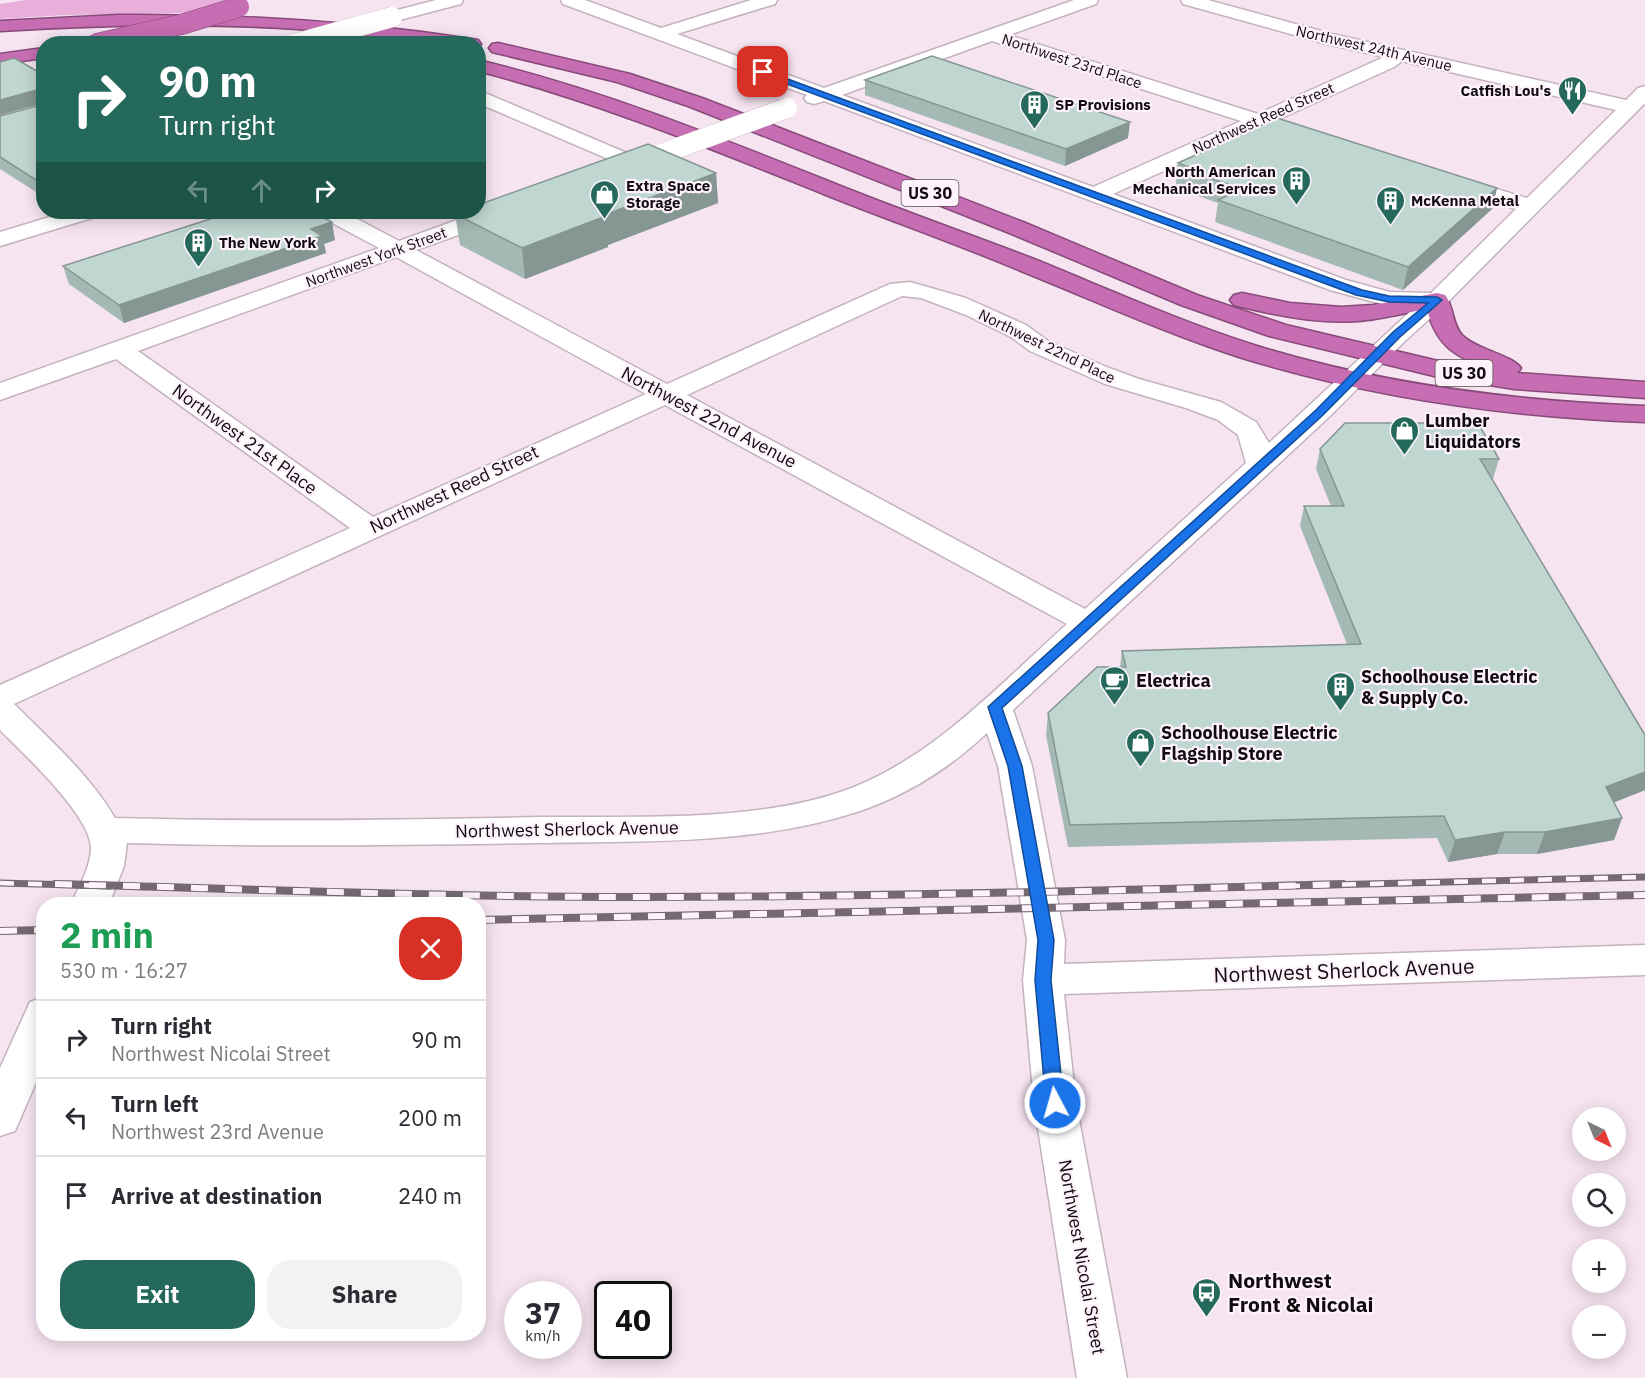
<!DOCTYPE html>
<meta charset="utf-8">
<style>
body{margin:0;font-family:"IBM Plex Sans",sans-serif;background:#f2f2f3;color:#2b2b33;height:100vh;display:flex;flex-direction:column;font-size:22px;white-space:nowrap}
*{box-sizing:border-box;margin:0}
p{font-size:20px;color:#7c7c81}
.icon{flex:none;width:33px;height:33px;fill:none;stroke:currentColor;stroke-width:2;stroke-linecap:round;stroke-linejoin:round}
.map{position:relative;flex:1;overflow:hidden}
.drawer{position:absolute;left:36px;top:897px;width:450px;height:444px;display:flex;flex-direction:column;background:#fff;border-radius:24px;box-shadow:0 3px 15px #0003}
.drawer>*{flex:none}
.banner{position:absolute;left:36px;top:36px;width:450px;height:183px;border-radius:24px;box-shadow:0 3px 15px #0003;background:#24695b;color:#fff;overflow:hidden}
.needle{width:39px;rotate:137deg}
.controls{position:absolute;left:1572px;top:1107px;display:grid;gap:12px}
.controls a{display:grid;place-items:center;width:54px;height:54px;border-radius:50%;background:#fff;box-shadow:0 3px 15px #0003;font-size:30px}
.speed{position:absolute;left:504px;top:1281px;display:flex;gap:12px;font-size:30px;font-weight:700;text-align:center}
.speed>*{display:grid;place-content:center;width:78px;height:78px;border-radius:50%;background:#fff;box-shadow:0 3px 15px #0003;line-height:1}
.speed small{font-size:15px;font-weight:400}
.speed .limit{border:3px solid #111;border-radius:9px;background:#fff;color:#111}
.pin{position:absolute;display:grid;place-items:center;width:51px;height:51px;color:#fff;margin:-26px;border-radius:12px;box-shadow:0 3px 9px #0006}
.me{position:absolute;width:66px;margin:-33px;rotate:354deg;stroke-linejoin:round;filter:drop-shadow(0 0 4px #0008)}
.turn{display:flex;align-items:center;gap:21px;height:126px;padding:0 24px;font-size:27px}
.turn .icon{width:78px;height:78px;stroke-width:2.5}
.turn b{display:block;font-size:42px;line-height:51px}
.lanes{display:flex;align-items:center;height:57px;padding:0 24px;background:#0003;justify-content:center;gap:30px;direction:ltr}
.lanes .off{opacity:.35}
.round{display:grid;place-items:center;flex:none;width:63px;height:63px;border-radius:24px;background:#f2f2f3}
.headline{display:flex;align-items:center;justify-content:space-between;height:102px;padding:0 24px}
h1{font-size:36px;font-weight:700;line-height:45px;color:#1e9e55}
.button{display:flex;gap:12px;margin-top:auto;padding:12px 24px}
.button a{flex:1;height:69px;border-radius:24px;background:#24695b;color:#fff;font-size:24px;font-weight:700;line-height:69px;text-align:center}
.button a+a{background:#f2f2f3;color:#2b2b33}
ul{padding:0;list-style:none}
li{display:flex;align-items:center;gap:18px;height:78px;padding:0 24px;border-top:2px solid #e1e1e2}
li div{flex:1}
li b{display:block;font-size:22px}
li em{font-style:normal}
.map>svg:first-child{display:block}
</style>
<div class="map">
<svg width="1645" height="1378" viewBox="0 0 1645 1378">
<rect width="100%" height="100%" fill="#f6e4f1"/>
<path fill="#e9afda" d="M26,0H227L189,13L66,15L0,19V4Z"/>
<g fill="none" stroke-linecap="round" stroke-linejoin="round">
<defs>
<g id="minor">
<path d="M436,0H463L461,4L392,22L386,21L383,17L386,13Z"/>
<path d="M561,0H585L661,28L751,0H777L775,4L677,34L824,88L1074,0H1098L1096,4L1009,35L1258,114L1384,57L1323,43L1183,4L1181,0H1208L1332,34L1626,100L1638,88L1645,86V103L1445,305L1406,340L1328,418L1013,710L1032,766L1065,940L1064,964L1645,945V975L1064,994L1076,1103L1127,1378H1077L1034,1103L1023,980L1027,940L998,766L987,733C951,767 907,795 860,811C757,845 647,841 540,843C403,845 265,847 127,843L124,866L109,904H71C79,887 91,866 91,847C89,814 23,753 0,730V685L350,528L116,359L0,400V383L379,248L321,217L318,212H344L399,241L493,207L501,205L509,207L512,212L509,217L416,250L667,384L890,284L910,282L966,298L1026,325L1048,341L1104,366L1139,379L1221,402L1256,422L1269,443L1415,307L1389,306L1330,290L824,101L814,104L807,102L804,98L807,95L563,4ZM992,41L1241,121L1093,187L842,95ZM1402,61L1616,110L1527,198L1460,178L1453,176L1446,178L1442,182L1446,186L1516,209L1431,293L1390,292L1346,280L1113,194L1260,127L1310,143L1317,141L1320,137L1317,133L1277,120L1394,67ZM396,257L646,394L373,517L138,351ZM902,296L921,298L966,315L1011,337L1030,351L1105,384L1186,408L1218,420L1238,435L1246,463L1085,609L687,395ZM665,405L1067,624C1001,683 938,753 854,787C763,823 640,816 542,817C400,820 258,822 115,818C89,774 50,740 14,704Z"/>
<path d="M478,90L641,159L644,163L641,167L634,169L627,167L478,103Z"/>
<path d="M66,212H98L95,217L0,246V232Z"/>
<path d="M44,997V1064L15,1131L0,1136V1068L30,1002Z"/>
</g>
<g id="highway">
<path d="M118,15C238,14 354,21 472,39L478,40L481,44L478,48V44C418,44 357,33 297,29C198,22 99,25 0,31V21Z"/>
<path d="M498,43L630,74L702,98L1023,222L1197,295L1286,325L1434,360L1488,369C1454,356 1436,345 1427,309C1404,313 1382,319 1358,321C1316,324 1274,315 1234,305L1230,300L1234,295L1242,293L1290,303L1341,307L1373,305L1437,293L1445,295C1454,307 1452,324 1462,335C1477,350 1512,355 1521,368L1517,373L1645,382V398L1514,389L1434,376L1269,336L1181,305L1007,232L688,106L617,82L492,52L489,48L492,44Z"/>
<path d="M44,48V58L0,64V54Z"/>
<path d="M478,60C603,90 720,138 838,185C903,211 969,234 1034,259C1108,289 1181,322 1257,346C1383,385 1514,401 1645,406V422C1507,417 1371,398 1239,357C1165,333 1093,300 1021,271C957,244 891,221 826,195C711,149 598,102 478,71Z"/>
</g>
</defs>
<use href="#minor" stroke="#c4b2bf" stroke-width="3"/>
<use href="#highway" stroke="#874b7a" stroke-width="3"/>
<use href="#minor" fill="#fff" fill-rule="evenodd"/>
<use href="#highway" fill="#c76db3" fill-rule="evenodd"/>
<defs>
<g id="rail-far1">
<path d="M0,883L110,886"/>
<path d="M1286,886L1645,877"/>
</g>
<g id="rail">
<path d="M55,884C249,889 443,897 637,897C873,897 1108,891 1343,884"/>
<path d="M478,920L1645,895"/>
<path d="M0,931L44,930"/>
</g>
</defs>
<use href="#rail-far1" stroke="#756a71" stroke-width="7"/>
<use href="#rail" stroke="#756a71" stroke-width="8"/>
<use href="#rail-far1" stroke="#fef3fb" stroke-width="4.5" stroke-dasharray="14" stroke-linecap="butt"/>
<use href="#rail" stroke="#fef3fb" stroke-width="6" stroke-dasharray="17" stroke-linecap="butt"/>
<defs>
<g id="minor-bridge">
<path d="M295,44L392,17"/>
<path d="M664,153L787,108"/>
</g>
<path id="highway-bridge" d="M95,44L183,24L239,7"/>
</defs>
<use href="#minor-bridge" stroke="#c4b2bf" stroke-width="21" stroke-linecap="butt"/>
<use href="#highway-bridge" stroke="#874b7a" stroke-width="21" stroke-linecap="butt"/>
<use href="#minor-bridge" stroke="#fff" stroke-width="20"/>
<use href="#highway-bridge" stroke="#c76db3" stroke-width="20"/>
</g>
<g fill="#a4b9b3">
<path d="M44,75V197L0,169V116L41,105V104L0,115Z"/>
<path d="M865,80L1128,138L1065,166L865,95Z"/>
<path d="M1178,163L1497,188L1492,209L1403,290L1215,222L1218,203L1187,192L1188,189L1176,184Z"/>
<path d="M716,173L718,203L608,245V247L525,279L460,245L455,214Z"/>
<path d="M335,240L324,244L326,253L124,323L69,284L63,266Z"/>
<path d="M1320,449L1499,459L1493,479H1492L1645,735V790L1614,802L1622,818L1614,840L1537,854H1497L1448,862L1437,838L1068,847L1046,735L1048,713L1120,667L1122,651L1347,644L1300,526L1304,506H1331L1316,469Z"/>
</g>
<g fill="#869692">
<path d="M40,89L43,103L0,115V100Z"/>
<path d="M1130,122L1128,138L1065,166L1066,149Z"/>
<path d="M716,173L718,203L608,245V247L525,279L522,248L604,215Z"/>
<path d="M1497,188L1492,209L1403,290L1408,267Z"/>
<path d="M332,222L335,240L324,244L326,253L124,323L119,305L311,229Z"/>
<path d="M1645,772V790L1598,809L1606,787Z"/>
<path d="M1622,818L1614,840L1537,854L1545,832Z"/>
<path d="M1505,832L1497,854L1448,862L1455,840Z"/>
</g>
<g fill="#bfd7d0" stroke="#869692" stroke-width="1.5">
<path d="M932,56L1130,122L1066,149L865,80Z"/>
<path d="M14,58L44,75V185L0,157V116L41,105L42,91L40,89L0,100V62Z"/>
<path d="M1277,118L1497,188L1408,267L1218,200L1242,189L1190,171L1194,169L1178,163Z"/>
<path d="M648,144L716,173L604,215L606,216L522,248L455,214L461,212H478V205Z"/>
<path d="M232,212H313L332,222L311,229L322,236L119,305L63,266Z"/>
<path d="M1345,423H1478L1499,459H1480L1645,735V772L1606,787L1622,818L1545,832H1505L1455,840L1444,816L1070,825L1048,713L1097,667H1126L1122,651L1361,644L1304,506H1344L1320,449Z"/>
</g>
<path fill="#1a73e8" stroke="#114b97" stroke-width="1.5" d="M760,71H766L1362,290L1389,296L1437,297L1442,300L1400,337L1323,415L1002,708L1022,766L1054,940L1051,980L1064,1103L1061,1108L1055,1110L1049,1108L1046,1103L1035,980L1038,940L1008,766L988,707L1316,410L1393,332L1428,303L1389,302L1356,295L760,74Z"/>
<defs>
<symbol id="restaurant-pin" viewBox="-11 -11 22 30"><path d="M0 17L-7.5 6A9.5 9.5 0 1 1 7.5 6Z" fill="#24695b" stroke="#fef3fb"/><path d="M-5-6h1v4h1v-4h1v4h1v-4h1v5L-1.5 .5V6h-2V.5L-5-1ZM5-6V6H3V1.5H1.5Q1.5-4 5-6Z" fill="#fff"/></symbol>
<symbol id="building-pin" viewBox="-11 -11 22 30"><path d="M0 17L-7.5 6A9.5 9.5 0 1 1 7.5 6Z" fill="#24695b" stroke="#fef3fb"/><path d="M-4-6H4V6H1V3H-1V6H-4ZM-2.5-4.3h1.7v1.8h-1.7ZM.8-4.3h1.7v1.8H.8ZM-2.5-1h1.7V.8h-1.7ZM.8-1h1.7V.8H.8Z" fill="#fff"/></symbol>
<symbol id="shop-pin" viewBox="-11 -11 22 30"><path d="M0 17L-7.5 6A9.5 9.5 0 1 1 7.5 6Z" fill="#24695b" stroke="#fef3fb"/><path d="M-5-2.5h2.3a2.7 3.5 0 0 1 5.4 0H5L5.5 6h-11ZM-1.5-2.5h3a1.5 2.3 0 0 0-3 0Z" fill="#fff"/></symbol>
<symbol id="cafe-pin" viewBox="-11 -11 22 30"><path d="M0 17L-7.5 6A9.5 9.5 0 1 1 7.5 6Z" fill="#24695b" stroke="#fef3fb"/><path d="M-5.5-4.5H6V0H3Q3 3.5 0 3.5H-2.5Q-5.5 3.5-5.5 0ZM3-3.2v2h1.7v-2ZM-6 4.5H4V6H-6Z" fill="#fff"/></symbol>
<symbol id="bus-pin" viewBox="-11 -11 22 30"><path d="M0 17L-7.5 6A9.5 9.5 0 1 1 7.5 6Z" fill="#24695b" stroke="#fef3fb"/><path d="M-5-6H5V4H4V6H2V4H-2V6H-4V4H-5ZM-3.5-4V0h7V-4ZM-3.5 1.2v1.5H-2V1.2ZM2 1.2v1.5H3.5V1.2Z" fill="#fff"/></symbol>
</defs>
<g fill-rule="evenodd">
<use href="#restaurant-pin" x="1556" y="74" width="33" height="45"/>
<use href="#building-pin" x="1018" y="88" width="33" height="45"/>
<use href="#building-pin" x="1280" y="164" width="33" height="45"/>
<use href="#shop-pin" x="588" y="178" width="33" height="45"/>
<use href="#building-pin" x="1374" y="184" width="33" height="45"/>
<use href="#building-pin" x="182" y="226" width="33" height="45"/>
<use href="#shop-pin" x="1388" y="414" width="33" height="45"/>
<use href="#cafe-pin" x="1098" y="664" width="33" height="45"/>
<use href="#building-pin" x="1324" y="670" width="33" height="45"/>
<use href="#shop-pin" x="1124" y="726" width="33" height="45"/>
<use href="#bus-pin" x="1190" y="1276" width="33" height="45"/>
</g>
<g text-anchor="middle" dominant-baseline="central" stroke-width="4.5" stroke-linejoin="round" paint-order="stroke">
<g font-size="15" fill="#110b0f" stroke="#fef3fb">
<text transform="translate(1374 48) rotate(13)">Northwest 24th Avenue</text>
<text transform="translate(1072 61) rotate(18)">Northwest 23rd Place</text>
<text transform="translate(1263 118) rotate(-24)">Northwest Reed Street</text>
<text transform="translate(376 257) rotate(-20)">Northwest York Street</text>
<text transform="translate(1047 346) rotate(26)">Northwest 22nd Place</text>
</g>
<g font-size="15" font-weight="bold" fill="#110b0f" stroke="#fef3fb" text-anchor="start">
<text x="1551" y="90" text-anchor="end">Catfish Lou's</text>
<text x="1055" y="104">SP Provisions</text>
<text x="1276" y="171" text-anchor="end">North American<tspan x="1276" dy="17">Mechanical Services</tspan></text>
<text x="626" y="185">Extra Space<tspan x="626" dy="17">Storage</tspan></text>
<text x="1411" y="200">McKenna Metal</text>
<text x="219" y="242">The New York</text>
</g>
<g fill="#fef3fb" stroke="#585156" stroke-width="1.5">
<rect x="901.5" y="180" width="57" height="26" rx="4.5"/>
<rect x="1435.5" y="360" width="57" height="26" rx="4.5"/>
</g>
<g font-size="16" font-weight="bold" fill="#110b0f">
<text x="930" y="193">US 30</text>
<text x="1464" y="373">US 30</text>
</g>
<g font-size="18" fill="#110b0f" stroke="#fef3fb">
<text transform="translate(709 417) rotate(28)">Northwest 22nd Avenue</text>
<text transform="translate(245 439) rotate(36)">Northwest 21st Place</text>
<text transform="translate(454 489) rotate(-25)">Northwest Reed Street</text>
<text transform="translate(567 829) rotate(-1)">Northwest Sherlock Avenue</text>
<text transform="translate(1082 1257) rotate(80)">Northwest Nicolai Street</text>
</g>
<g font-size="18" font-weight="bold" fill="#110b0f" stroke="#fef3fb" text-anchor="start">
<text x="1425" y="420">Lumber<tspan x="1425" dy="21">Liquidators</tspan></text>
<text x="1361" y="676">Schoolhouse Electric<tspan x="1361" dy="21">&amp; Supply Co.</tspan></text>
<text x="1136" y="680">Electrica</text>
<text x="1161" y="732">Schoolhouse Electric<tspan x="1161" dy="21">Flagship Store</tspan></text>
</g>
<g font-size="21" fill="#110b0f" stroke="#fef3fb">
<text transform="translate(1344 970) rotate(-2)">Northwest Sherlock Avenue</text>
</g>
<g font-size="21" font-weight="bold" fill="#110b0f" stroke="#fef3fb" text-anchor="start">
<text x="1228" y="1280">Northwest<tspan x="1228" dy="24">Front &amp; Nicolai</tspan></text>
</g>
</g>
</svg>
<div class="controls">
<a><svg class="needle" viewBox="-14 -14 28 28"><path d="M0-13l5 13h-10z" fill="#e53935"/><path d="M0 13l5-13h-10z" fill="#7c7c81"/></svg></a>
<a><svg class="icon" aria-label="search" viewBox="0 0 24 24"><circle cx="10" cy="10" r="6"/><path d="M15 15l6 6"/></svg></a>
<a>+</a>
<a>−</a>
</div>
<div class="speed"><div>37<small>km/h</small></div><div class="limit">40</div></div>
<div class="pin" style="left:763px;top:72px;background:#d93025"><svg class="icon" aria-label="arrive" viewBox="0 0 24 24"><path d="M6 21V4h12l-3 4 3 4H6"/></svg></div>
<svg class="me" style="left:1055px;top:1103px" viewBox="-20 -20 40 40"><circle r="17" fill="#1a73e8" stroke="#fff" stroke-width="3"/><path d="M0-11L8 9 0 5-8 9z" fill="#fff"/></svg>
<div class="banner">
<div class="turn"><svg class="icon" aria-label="right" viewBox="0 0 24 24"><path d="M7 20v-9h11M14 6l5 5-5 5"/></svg><div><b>90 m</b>Turn right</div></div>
<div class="lanes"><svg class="icon off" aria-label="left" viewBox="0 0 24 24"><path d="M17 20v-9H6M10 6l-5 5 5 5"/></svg><svg class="icon off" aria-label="ahead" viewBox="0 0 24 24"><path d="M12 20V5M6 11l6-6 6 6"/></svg><svg class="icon" aria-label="right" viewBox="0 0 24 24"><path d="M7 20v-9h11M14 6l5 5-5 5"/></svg></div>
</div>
<section class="drawer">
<div class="headline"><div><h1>2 min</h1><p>530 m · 16:27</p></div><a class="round" style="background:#d93025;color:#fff"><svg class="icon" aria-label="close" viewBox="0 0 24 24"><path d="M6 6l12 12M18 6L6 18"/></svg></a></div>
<ul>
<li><svg class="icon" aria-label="right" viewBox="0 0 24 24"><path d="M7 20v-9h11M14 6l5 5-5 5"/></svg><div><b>Turn right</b><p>Northwest Nicolai Street</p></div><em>90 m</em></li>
<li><svg class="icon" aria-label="left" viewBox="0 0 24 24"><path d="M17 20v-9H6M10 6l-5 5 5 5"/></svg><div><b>Turn left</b><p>Northwest 23rd Avenue</p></div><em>200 m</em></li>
<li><svg class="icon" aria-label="arrive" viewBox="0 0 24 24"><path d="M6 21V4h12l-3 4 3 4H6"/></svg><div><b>Arrive at destination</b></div><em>240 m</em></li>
</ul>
<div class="button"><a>Exit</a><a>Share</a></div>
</section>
</div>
